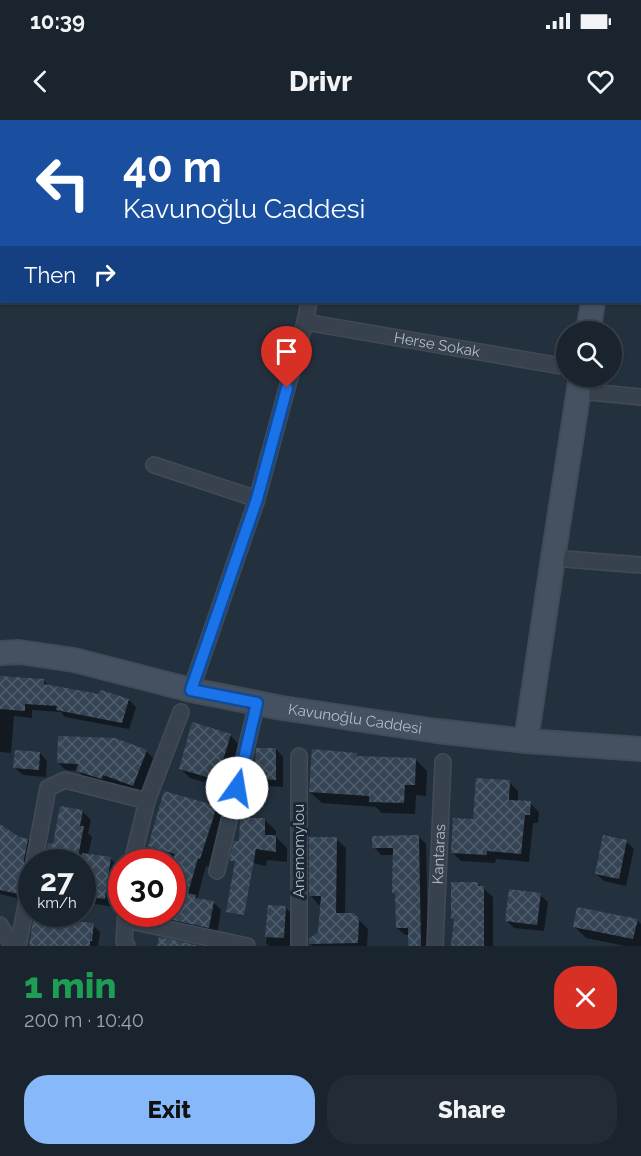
<!DOCTYPE html>
<meta charset="utf-8">
<style>
body{margin:0;font-family:Raleway,sans-serif;background:#232c36;color:#f1f3f6;height:100vh;display:flex;flex-direction:column;font-size:22px;white-space:nowrap}
*{box-sizing:border-box;margin:0}
p{font-size:20px;color:#9fa4aa}
.icon{flex:none;width:33px;height:33px;fill:none;stroke:currentColor;stroke-width:2;stroke-linecap:round;stroke-linejoin:round}
.map{position:relative;height:826px;overflow:hidden}
.side{display:flex;flex-direction:column;background:#1a242e;flex:1}
.side>*{flex:none}
.guide{position:absolute;left:0px;top:0px;width:642px;height:183px;box-shadow:0 2px 4px #0004,0 0 0 2px #38414a;background:#1a4fa0;color:#fff;overflow:hidden}
.tools{position:absolute;left:556px;top:201px;display:grid;gap:12px}
.tools a{display:grid;place-items:center;width:66px;height:66px;border-radius:50%;background:#1a242e;box-shadow:0 2px 4px #0004,0 0 0 2px #38414a;font-size:30px}
.speed{position:absolute;left:18px;top:729px;display:flex;gap:12px;font-size:30px;font-weight:700;text-align:center}
.speed>*{display:grid;place-content:center;width:78px;height:78px;border-radius:50%;background:#1a242e;box-shadow:0 2px 4px #0004,0 0 0 2px #38414a;line-height:1}
.speed small{font-size:15px;font-weight:400}
.speed .limit{border:9px solid #d22;background:#fff;color:#111}
.pin{position:absolute;display:grid;place-items:center;width:51px;height:51px;color:#fff;margin:-62px -26px;border-radius:50% 50% 50% 0;rotate:-45deg;box-shadow:0 0 6px #0007}
.pin .icon{rotate:45deg}
.me{position:absolute;width:66px;margin:-33px;rotate:13deg;stroke-linejoin:round;filter:drop-shadow(0 0 4px #0008)}
.turn{display:flex;align-items:center;gap:21px;height:126px;padding:0 24px;font-size:27px}
.turn .icon{width:78px;height:78px;stroke-width:2.5}
.turn b{display:block;font-size:42px;line-height:51px}
.then{display:flex;align-items:center;height:57px;padding:0 24px;background:#0003;gap:12px;font-size:22px}
.round{display:grid;place-items:center;flex:none;width:63px;height:63px;border-radius:24px;background:#232c36}
.headline{display:flex;align-items:center;justify-content:space-between;height:102px;padding:0 24px}
h1{font-size:36px;font-weight:800;line-height:45px;color:#1e9e55}
.cta{display:flex;gap:12px;margin-top:auto;padding:12px 24px}
.cta a{flex:1;height:69px;border-radius:24px;background:#87b9fa;color:#111;font-size:24px;font-weight:800;line-height:69px;text-align:center}
.cta a+a{background:#232c36;color:#f1f3f6}
.status{display:flex;justify-content:space-between;align-items:center;height:42px;padding:0 30px;background:#1a242e;direction:ltr}
.status svg{height:16px;fill:currentColor}
header{display:flex;justify-content:space-between;align-items:center;height:78px;padding:0 24px;background:#1a242e;font-size:27px;font-weight:800}
.map>svg:first-child{display:block}
</style>
<div class="status"><b>10:39</b><svg viewBox="0 0 49 12"><path d="M0 12V9h3v3zM5 12V6h3v6zM10 12V3h3v9zM15 12V0h3v12zM26 1h20v11H26zM47 4h2v5h-2z"/></svg></div>
<header><svg class="icon" aria-label="back" viewBox="0 0 24 24"><path d="M15 5l-7 7 7 7"/></svg>Drivr<svg class="icon" aria-label="heart" viewBox="0 0 24 24"><path d="M12 20l-8-8c-3-5 5-10 8-4 3-6 11-1 8 4z"/></svg></header>
<div class="map">
<svg width="641" height="826" viewBox="0 0 641 826">
<defs>
<pattern id="building-cross-hatch" width="8" height="8" patternUnits="userSpaceOnUse" patternTransform="scale(1.5)"><rect width="8" height="8" fill="#354454"/><path d="M0 0l8 8M0 8l8-8" fill="none" stroke="#505d6b"/></pattern>
</defs>
<rect width="100%" height="100%" fill="#23303e"/>
<g fill="#0007">
<path d="M0,561H44L49,566L129,580L136,587L129,609L65,597L61,592L32,590V598L14,596L11,633L0,632Z"/>
<path d="M230,615L240,626L227,669L190,658L180,648Z"/>
<path d="M276,629L283,637V667L269,666L262,659V654L256,648Z"/>
<path d="M146,631L153,638L140,673L111,662L110,666L86,658L78,651L66,650L58,643Z"/>
<path d="M40,633L47,641L46,657L23,655L15,648Z"/>
<path d="M356,634L360,638L416,640L427,651L426,676L416,675L415,694L382,693L376,687L322,683L310,672Z"/>
<path d="M509,662L518,671V682L530,683L539,692L538,703H533L529,742L496,739L495,743L461,741L452,732L474,700Z"/>
<path d="M216,688L225,696L209,747L206,746L197,779L213,782L221,790L217,815L149,801L142,794H172L175,739L158,734L150,725Z"/>
<path d="M82,691L91,700L88,713L92,717L88,735L110,738L119,747L114,787L82,782V742H45L49,724L54,725Z"/>
<path d="M265,700L276,711V717L287,728V742L267,740L266,746L245,741L241,722Z"/>
<path d="M0,706L19,719L28,720L35,728L25,780L0,774Z"/>
<path d="M418,716L426,724L428,824L430,826H410V815H405L397,808L396,775L394,772V735H381L374,727Z"/>
<path d="M336,719L346,728L345,795L358,799L368,809L367,826H313L310,824L319,813L322,785H319L310,775Z"/>
<path d="M626,721L634,729L626,766L604,761L596,754Z"/>
<path d="M477,763L493,777V826H453L455,801L453,798Z"/>
<path d="M540,775L548,782L544,811L514,808L506,800Z"/>
<path d="M269,786L286,788L293,795L291,816L294,819V826H269L266,823Z"/>
<path d="M36,794H79L78,803L93,805L100,812L98,826H31Z"/>
<path d="M637,800L641,804V826H625L586,818L575,807Z"/>
</g>
<g fill="url(#building-cross-hatch)">
<path d="M0,556L44,559V564L99,574L101,570L129,579L122,603L56,590L57,586L25,584V591L0,589Z"/>
<path d="M192,602L231,614L217,660L179,649Z"/>
<path d="M58,616L115,618L147,630L133,666L103,655L102,659L76,651L78,644L57,643Z"/>
<path d="M256,628H276V660L260,659V648H255Z"/>
<path d="M312,629L357,633V636L416,638L415,665H405L404,683L369,682V676L309,672Z"/>
<path d="M15,630L40,632L39,650L13,648Z"/>
<path d="M476,658L510,660L509,680L531,681L530,695H525L521,734L487,731V735L451,733L453,698L473,699Z"/>
<path d="M164,671L217,686L200,739L198,738L188,773L196,775L195,778L214,781L209,808L163,798L164,794H172V741L175,734L148,726Z"/>
<path d="M60,686L83,690L80,706H84L77,742H44L48,723L53,724Z"/>
<path d="M240,698H265V715H276V732L256,729L244,795L226,792L235,741H230V737L234,721H239Z"/>
<path d="M0,704L19,717L28,719L24,740L26,747L22,753L18,774L0,770Z"/>
<path d="M419,715L421,826H408V808H396L395,773H392L393,728H372V716Z"/>
<path d="M603,715L627,720L619,759L595,754Z"/>
<path d="M309,717H337L336,793H353L359,798L358,823L309,824V819L318,812L321,776H309Z"/>
<path d="M82,733L111,737L105,779L82,776Z"/>
<path d="M451,762H478V766H484V826H451L454,799H451Z"/>
<path d="M509,769L541,773L537,805L505,801Z"/>
<path d="M268,785L286,786L284,818L265,817Z"/>
<path d="M577,787L638,799L633,819L573,807Z"/>
<path d="M34,794H71L70,801L94,803L92,821H90V826H29Z"/>
<path d="M159,817L201,826H157Z"/>
</g>
<g fill="none" stroke-linecap="round" stroke-linejoin="round">
<defs>
<g id="street">
<path d="M0,2H2"/>
<path d="M168,2V0"/>
<path d="M331,2V0"/>
<path d="M457,2V0"/>
<path d="M581,2V0"/>
<path d="M640,105H641"/>
<path id="s1" d="M305,202L567,247"/>
<path d="M579,271L641,277"/>
<path d="M154,345L257,379"/>
<path d="M553,438L641,445"/>
<path d="M191,570L257,379L305,202L309,182"/>
<path d="M34,742L48,668L65,660L147,681"/>
<path d="M132,742L147,681L181,592"/>
<path d="M217,751L257,583"/>
<path d="M126,794L124,821L127,826"/>
<path d="M126,800L247,826"/>
<path d="M0,805L13,826"/>
<path d="M18,826L32,755"/>
<path d="M299,826V636"/>
<path id="s2" d="M435,826L443,642"/>
</g>
<g id="secondary">
<path d="M640,47L641,46"/>
<path d="M588,212L593,182"/>
<path id="s3" d="M0,533L19,532L74,540L191,570L282,588L437,611L526,621L641,629"/>
<path d="M526,621L553,438L581,256"/>
</g>
</defs>
<use href="#street" stroke="#404b57" stroke-width="18"/>
<use href="#secondary" stroke="#404b57" stroke-width="26"/>
<use href="#street" stroke="#37424e" stroke-width="15"/>
<use href="#secondary" stroke="#455161" stroke-width="22"/>
</g>
<g fill="none" stroke-linecap="round" stroke-linejoin="round">
<defs>
<path id="route" d="M237,668L257,583L191,570L257,379L287,268"/>
</defs>
<use href="#route" stroke="#114b97" stroke-width="15"/>
<use href="#route" stroke="#1a73e8" stroke-width="10"/>
</g>
<g text-anchor="middle" dominant-baseline="central" stroke-width="6" stroke-linejoin="round" paint-order="stroke">
<g font-size="15" fill="#b3bdc9" stroke="#1c2733">
<text stroke="none"><textPath href="#s1" startOffset="134">Herse Sokak</textPath></text>
<text stroke="none"><textPath href="#s3" startOffset="362">Kavunoğlu Caddesi</textPath></text>
<text transform="translate(299 731) rotate(-90)">Anemomylou</text>
<text stroke="none"><textPath href="#s2" startOffset="92">Kantaras</textPath></text>
</g>
</g>
</svg>
<div class="tools">
<a><svg class="icon" aria-label="search" viewBox="0 0 24 24"><circle cx="10" cy="10" r="6"/><path d="M15 15l6 6"/></svg></a>
</div>
<div class="speed"><div>27<small>km/h</small></div><div class="limit">30</div></div>
<div class="pin" style="left:287px;top:268px;background:#d93025"><svg class="icon" aria-label="arrive" viewBox="0 0 24 24"><path d="M6 21V4h12l-3 4 3 4H6"/></svg></div>
<svg class="me" style="left:237px;top:668px" viewBox="-20 -20 40 40"><circle r="19" fill="#fff"/><path d="M0-13L10 11 0 6-10 11z" fill="#1a73e8"/></svg>
<div class="guide">
<div class="turn"><svg class="icon" aria-label="left" viewBox="0 0 24 24"><path d="M17 20v-9H6M10 6l-5 5 5 5"/></svg><div><b>40 m</b>Kavunoğlu Caddesi</div></div>
<div class="then">Then<svg class="icon" aria-label="right" viewBox="0 0 24 24"><path d="M7 20v-9h11M14 6l5 5-5 5"/></svg></div>
</div>
</div>
<section class="side">
<div class="headline"><div><h1>1 min</h1><p>200 m · 10:40</p></div><a class="round" style="background:#d93025;color:#fff"><svg class="icon" aria-label="close" viewBox="0 0 24 24"><path d="M6 6l12 12M18 6L6 18"/></svg></a></div>
<div class="cta"><a>Exit</a><a>Share</a></div>
</section>
